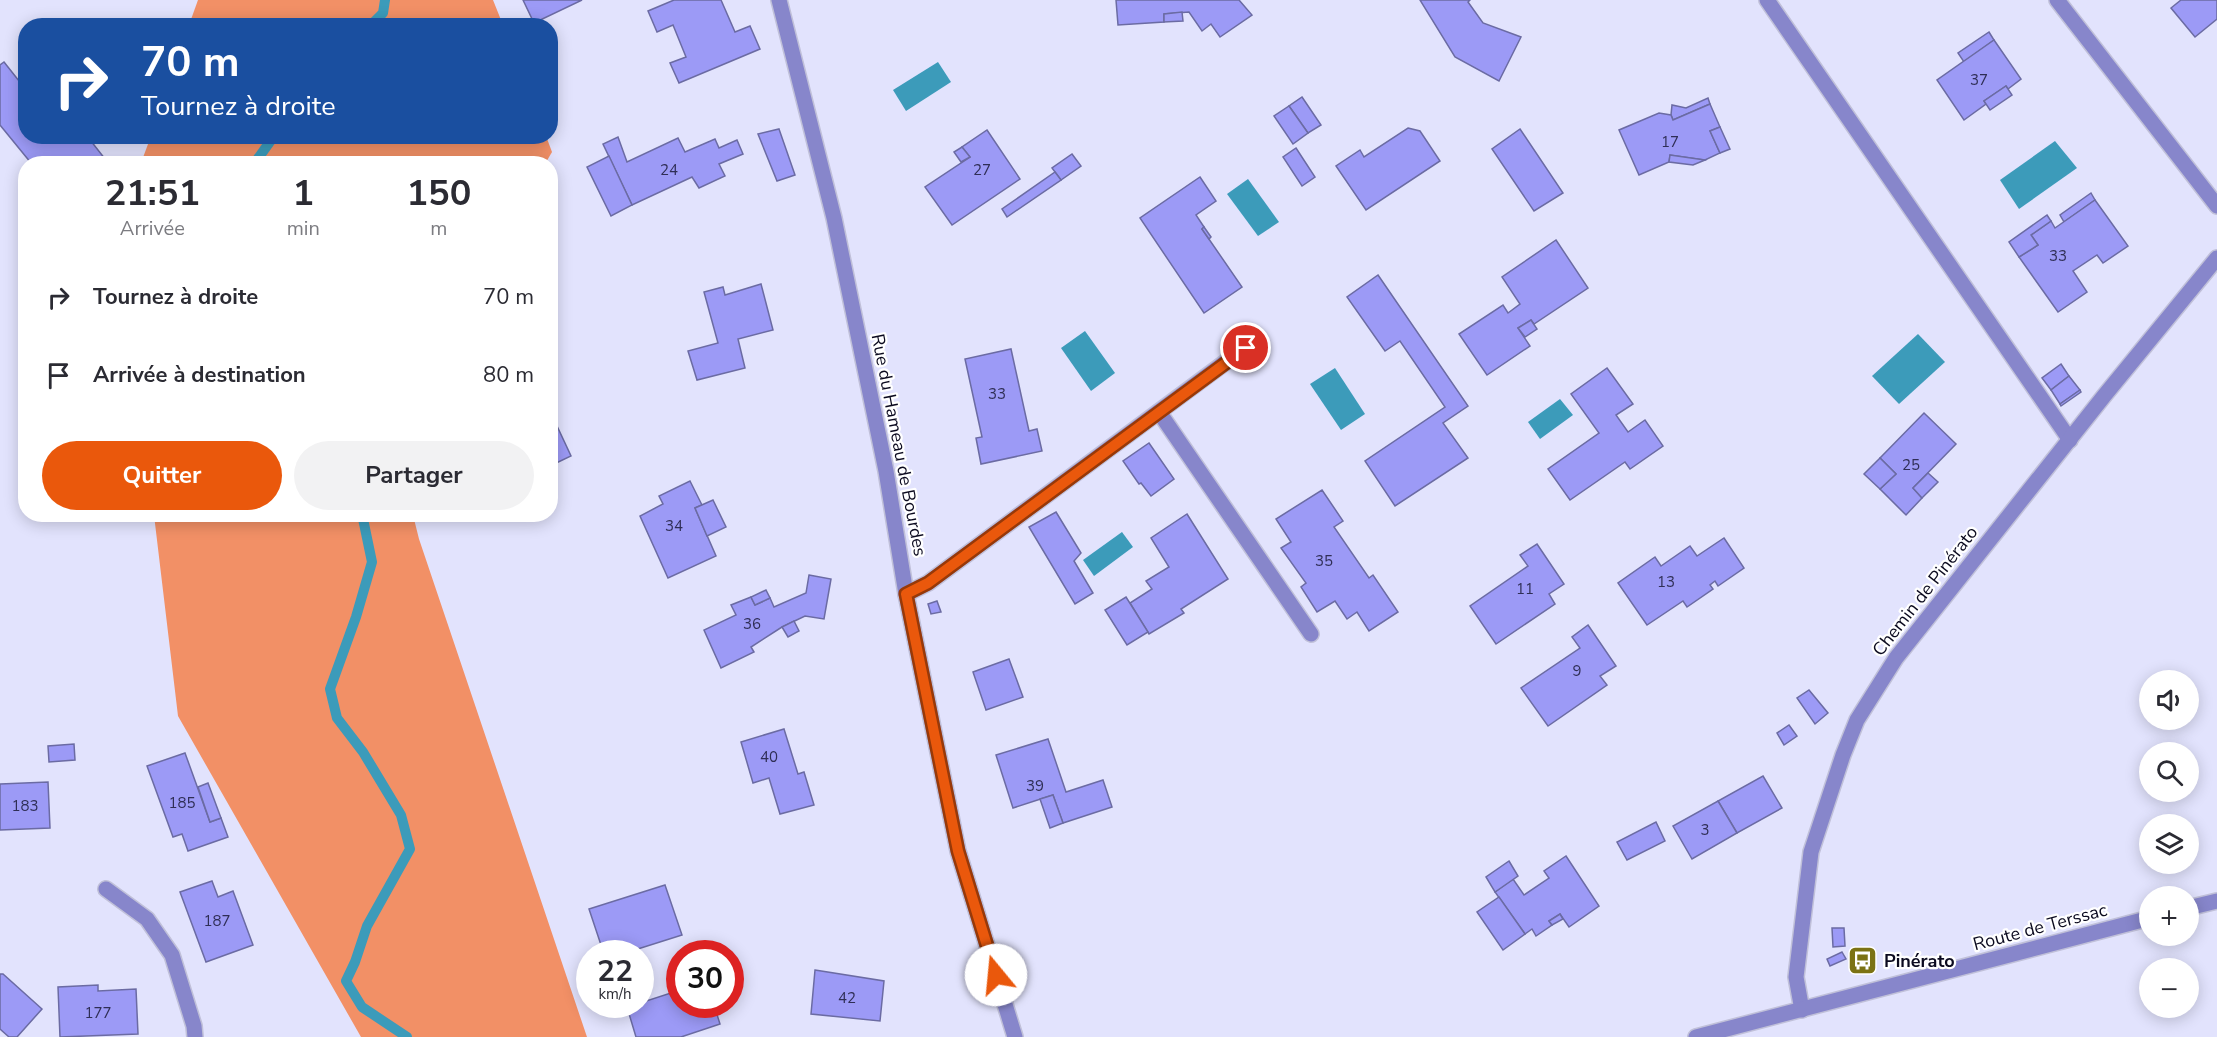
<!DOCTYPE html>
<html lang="fr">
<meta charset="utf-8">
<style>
body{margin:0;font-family:"Nunito Sans",sans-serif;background:#f2f2f3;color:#2b2b33;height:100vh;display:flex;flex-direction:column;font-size:22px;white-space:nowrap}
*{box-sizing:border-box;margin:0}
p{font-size:20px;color:#7c7c81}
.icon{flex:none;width:33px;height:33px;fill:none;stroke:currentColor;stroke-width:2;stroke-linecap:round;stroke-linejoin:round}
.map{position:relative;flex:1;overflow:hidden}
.panel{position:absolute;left:18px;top:156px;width:540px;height:366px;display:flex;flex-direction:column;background:#fff;border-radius:24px;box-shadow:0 3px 15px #0003}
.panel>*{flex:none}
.guide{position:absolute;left:18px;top:18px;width:540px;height:126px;border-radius:24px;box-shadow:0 3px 15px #0003;background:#1a4fa0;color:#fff;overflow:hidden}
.controls{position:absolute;left:2139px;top:670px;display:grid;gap:12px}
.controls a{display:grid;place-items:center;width:60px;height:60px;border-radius:50%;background:#fff;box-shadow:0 3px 15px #0003;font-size:30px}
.speed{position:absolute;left:576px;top:940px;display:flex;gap:12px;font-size:30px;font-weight:700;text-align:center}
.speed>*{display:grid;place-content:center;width:78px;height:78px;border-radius:50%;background:#fff;box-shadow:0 3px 15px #0003;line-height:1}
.speed small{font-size:15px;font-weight:400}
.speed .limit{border:9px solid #d22;background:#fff;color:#111}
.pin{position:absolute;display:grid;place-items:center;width:51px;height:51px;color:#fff;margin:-26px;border:3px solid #fff;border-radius:50%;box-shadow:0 2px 6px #0007}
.me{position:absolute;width:66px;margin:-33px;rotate:343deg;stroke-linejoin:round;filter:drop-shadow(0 0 4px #0008)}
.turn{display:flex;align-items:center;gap:21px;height:126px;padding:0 24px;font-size:27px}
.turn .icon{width:78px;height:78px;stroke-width:2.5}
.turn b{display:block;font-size:42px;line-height:51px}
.eta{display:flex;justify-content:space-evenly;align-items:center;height:102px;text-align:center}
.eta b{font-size:36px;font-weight:700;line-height:42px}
.button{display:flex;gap:12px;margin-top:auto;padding:12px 24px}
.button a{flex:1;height:69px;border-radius:36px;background:#ea580c;color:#fff;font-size:24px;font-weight:700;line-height:69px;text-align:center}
.button a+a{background:#f2f2f3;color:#2b2b33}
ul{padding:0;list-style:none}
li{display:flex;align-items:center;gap:18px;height:78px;padding:0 24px}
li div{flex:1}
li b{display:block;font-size:22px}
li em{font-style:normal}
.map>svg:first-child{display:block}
</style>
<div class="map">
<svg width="2217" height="1037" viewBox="0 0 2217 1037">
<rect width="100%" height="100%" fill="#e2e3fd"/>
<g fill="#f29066">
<path d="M198,0H493L503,25H189Z"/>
<path d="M151,136H546L552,152L545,164L141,163Z"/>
<path d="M154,515H413L419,539L587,1037H361L178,716Z"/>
</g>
<g fill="#3c9bba">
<path d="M938,62L951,82L906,111L893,90Z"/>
<path d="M2055,141L2077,168L2019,209L2000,180Z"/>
<path d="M1248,179L1279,222L1258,236L1227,194Z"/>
<path d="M1085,331L1115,373L1091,391L1061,348Z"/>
<path d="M1918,334L1945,362L1899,404L1872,376Z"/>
<path d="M1335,368L1365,414L1341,430L1310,384Z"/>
<path d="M1560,399L1573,415L1540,439L1528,422Z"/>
<path d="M1122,532L1133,547L1094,576L1083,560Z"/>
</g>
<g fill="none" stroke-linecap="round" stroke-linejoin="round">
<g stroke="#3c9bba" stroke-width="10">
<path d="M370,26L383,13L385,0"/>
<path d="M254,164L274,136"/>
<path d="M362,514L372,562L356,617L330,689L337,718L363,752L401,815L410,849L367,926L355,962L346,981L362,1007L407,1037"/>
</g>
</g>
<g fill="#9c9af6" stroke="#6b6ba3" stroke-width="1.5">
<path d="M523,0H582L534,23Z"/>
<path d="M674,0H721L735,32L750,26L760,49L679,83L670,63L686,57L673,25L657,32L648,11Z"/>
<path d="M1116,0H1239L1252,15L1220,37L1211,24L1202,31L1189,12L1164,14V22L1118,25Z"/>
<path d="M1420,0H1470L1468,2L1483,23L1521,37L1499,81L1455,57Z"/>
<path d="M2181,0H2217V19L2195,37L2171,8Z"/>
<path d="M1182,12L1183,21L1164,22V14Z"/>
<path d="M1989,32L1994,40L1964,62L1958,53Z"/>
<path d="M1994,40L2021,79L2008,89L2006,86L1984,101L1986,104L1964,120L1937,80Z"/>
<path d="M4,62L23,86L26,84V136H87L109,164H41L37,159L31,163L0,125V65Z"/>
<path d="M2006,86L2012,95L1990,110L1984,101Z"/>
<path d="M1302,97L1321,125L1308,133L1289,106Z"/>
<path d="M1708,98L1710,104L1673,120L1671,115L1672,105L1686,108Z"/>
<path d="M1710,104L1720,127L1710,131L1720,153L1705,160L1670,155L1669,162L1639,175L1619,130L1659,113L1671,115L1673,120Z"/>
<path d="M1289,106L1308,133L1293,144L1274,116Z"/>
<path d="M1720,127L1730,149L1720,153L1710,131Z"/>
<path d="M1408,128L1420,131L1440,161L1366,210L1336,166L1360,150L1364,157Z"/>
<path d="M779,129L795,175L777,181L758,134Z"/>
<path d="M1520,129L1563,193L1534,211L1492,149Z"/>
<path d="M987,130L1020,179L952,225L925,187L970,157L962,147Z"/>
<path d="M618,137L627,162L678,138L685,152L715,139L719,148L737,140L743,154L719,164L725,176L699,188L692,177L632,205L603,144Z"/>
<path d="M962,147L970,157L961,162L954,152Z"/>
<path d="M1296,148L1315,177L1302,186L1283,157Z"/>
<path d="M1072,154L1081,166L1061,180L1052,168Z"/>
<path d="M1670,155L1705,160L1693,165L1669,162Z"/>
<path d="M609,156L632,205L611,216L587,167Z"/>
<path d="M1055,172L1061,180L1007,217L1002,209Z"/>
<path d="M1200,177L1216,201L1196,215L1204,227L1202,229L1242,287L1204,313L1140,218Z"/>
<path d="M2091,193L2095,200L2064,222L2060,215Z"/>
<path d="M2095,200L2128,246L2103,263L2097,255L2073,271L2087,292L2058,312L2019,257L2038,245L2031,235L2051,221L2055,228Z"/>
<path d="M2047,215L2051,221L2031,235L2038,245L2019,257L2009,242Z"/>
<path d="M1204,227L1211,237L1209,239L1202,229Z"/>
<path d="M1556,240L1588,288L1534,324L1531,320L1518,328L1530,346L1487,375L1459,334L1503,305L1508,313L1520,304L1502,277Z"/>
<path d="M1378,275L1468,406L1443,423L1468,458L1395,506L1365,461L1445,407L1400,341L1385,351L1347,297Z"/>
<path d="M761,284L773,330L738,339L745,368L697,380L688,351L718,343L704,292L723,287L725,295Z"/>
<path d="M1531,320L1537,329L1525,337L1518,328Z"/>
<path d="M1011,349L1029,431L1037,429L1042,451L981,464L976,438L982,437L965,359Z"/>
<path d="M2061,364L2069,376L2051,390L2042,378Z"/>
<path d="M1607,368L1633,404L1616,415L1628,432L1645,420L1663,446L1630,469L1625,462L1570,500L1548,469L1599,433L1571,394Z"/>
<path d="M2069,376L2080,390L2060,404L2051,390Z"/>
<path d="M2080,390L2081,392L2061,406L2060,404Z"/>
<path d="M550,411L571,456L550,466Z"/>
<path d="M1924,413L1956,444L1913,488L1922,498L1906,515L1880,489L1896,474L1880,458Z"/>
<path d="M1149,443L1174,479L1151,496L1141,483L1139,484L1123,461Z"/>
<path d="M1880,458L1896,474L1880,489L1864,474Z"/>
<path d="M1928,473L1938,482L1922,498L1913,488Z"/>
<path d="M690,481L702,505L695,508L716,556L668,578L640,516L663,504L659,496Z"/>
<path d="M1322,490L1343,521L1334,527L1369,578L1373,575L1398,612L1369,631L1357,612L1347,619L1335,601L1317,612L1301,587L1306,583L1281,548L1291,542L1276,519Z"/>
<path d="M713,500L726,527L707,536L695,508Z"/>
<path d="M1056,512L1081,553L1074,561L1093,593L1075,604L1029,527Z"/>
<path d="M1187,514L1228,579L1181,609L1184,613L1149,634L1130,603L1152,589L1146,581L1169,567L1151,538Z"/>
<path d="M1724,538L1744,568L1718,586L1715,581L1710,585L1713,589L1687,607L1683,601L1647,625L1618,583L1655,557L1661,566L1690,546L1697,556Z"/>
<path d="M1537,544L1564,584L1549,594L1555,604L1496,644L1470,606L1528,566L1520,555Z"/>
<path d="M809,575L831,579L824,619L805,616L782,627L751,647L754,652L721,668L704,630L736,615L731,605L751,597L755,605L770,598L774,607L806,593Z"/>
<path d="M766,590L770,598L755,605L751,597Z"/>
<path d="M1126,597L1148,632L1127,645L1105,610Z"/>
<path d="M937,601L941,612L931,614L928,604Z"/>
<path d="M794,621L799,631L788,637L782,627Z"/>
<path d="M1588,625L1616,666L1600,676L1607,685L1548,726L1521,688L1580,648L1572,637Z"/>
<path d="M1009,659L1023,697L986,710L973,672Z"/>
<path d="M1809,690L1828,713L1815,724L1797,698Z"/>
<path d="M1789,725L1797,736L1784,745L1777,733Z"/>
<path d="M784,729L798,774L804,772L814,805L780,814L769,778L753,783L741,742Z"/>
<path d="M1048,739L1066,792L1103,780L1112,807L1063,823L1053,795L1013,808L996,755Z"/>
<path d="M74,744L75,760L49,762L48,746Z"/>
<path d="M185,753L210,822L221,818L228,837L188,851L182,834L173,837L147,766Z"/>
<path d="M1763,776L1782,808L1737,833L1718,801Z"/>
<path d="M48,782L50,828L0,830V784Z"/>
<path d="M208,783L221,818L210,822L198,787Z"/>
<path d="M1053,795L1063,823L1050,828L1040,799Z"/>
<path d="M1718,801L1737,833L1692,859L1673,826Z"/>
<path d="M1656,822L1665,841L1627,860L1617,842Z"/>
<path d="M1566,856L1599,906L1569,927L1560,914L1549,921L1552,925L1536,936L1532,929L1525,934L1495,892L1513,879L1524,895L1549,878L1544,871Z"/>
<path d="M1509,861L1518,876L1495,892L1486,877Z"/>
<path d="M212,881L218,897L233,891L253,945L206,962L180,892Z"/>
<path d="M665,885L682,935L622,954H604L589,909Z"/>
<path d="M1499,897L1525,934L1503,950L1477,912Z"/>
<path d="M1560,914L1563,919L1552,925L1549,921Z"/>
<path d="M1832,928H1844L1845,946L1833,947Z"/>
<path d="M1842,952L1846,959L1830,966L1827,959Z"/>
<path d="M815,970L884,981L880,1021L811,1014Z"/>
<path d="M0,974H3L42,1009L17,1037H9L0,1029Z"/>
<path d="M98,985V991L136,989L138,1034L60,1037L58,987Z"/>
<path d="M680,990V1005H714L720,1024L681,1037H636L627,1007L640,1005V1003Z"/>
</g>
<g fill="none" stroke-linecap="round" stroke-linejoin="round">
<defs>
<g id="minor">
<path d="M779,0L834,218L886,471L906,594L958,851L1015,1037"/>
<path d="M1767,0L2070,440"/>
<path d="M2057,0L2217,206"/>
<path d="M1159,412L1311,634"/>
<path d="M906,594L928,583L1246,347"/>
<path d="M106,889L147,919L172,955L194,1026L195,1037"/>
<path d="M2188,908L2217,901"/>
<path d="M1802,1010L1796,977L1811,852L1843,755L1857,720L1896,658L2104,396L2217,258"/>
<path d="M1696,1037L2150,918"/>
</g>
</defs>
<use href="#minor" stroke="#c0c0d9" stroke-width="18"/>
<use href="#minor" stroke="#8786cb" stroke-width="15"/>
</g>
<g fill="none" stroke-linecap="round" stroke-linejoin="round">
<defs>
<path id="route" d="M996,975L958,851L906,594L928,583L1246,348"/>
</defs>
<use href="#route" stroke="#983908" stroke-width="15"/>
<use href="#route" stroke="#ea580c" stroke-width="10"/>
</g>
<defs>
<symbol id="bus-square" viewBox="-11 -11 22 22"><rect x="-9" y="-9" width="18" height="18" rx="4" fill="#7b7214" stroke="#fff"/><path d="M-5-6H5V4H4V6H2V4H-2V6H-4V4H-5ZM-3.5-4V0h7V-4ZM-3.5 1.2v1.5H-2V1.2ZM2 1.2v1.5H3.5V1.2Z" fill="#fff"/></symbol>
</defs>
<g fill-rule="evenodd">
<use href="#bus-square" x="1846" y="944" width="33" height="33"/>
</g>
<g text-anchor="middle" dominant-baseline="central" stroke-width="4.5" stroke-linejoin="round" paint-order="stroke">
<g font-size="15" fill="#2f2e55">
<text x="1979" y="80">37</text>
<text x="1670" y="142">17</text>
<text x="669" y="170">24</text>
<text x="982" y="170">27</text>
<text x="2058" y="256">33</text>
<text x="997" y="394">33</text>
<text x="1911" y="465">25</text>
<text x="674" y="526">34</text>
<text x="1324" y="561">35</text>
<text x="1666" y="582">13</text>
<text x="1525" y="589">11</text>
<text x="752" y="624">36</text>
<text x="1577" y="671">9</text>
<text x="769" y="757">40</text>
<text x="1035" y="786">39</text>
<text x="182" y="803">185</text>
<text x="25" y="806">183</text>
<text x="1705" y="830">3</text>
<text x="217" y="921">187</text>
<text x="847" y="998">42</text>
<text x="98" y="1013">177</text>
</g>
<g font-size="18" fill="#0b0a1f" stroke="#fff">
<text transform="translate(899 445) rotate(79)">Rue du Hameau de Bourdes</text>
<text transform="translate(1925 591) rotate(-52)">Chemin de Pinérato</text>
<text transform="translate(2040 927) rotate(-15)">Route de Terssac</text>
</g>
<g font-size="18" font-weight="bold" fill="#0b0a1f" stroke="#fff" text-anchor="start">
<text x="1884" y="961">Pinérato</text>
</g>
</g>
</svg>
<div class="controls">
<a><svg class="icon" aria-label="sound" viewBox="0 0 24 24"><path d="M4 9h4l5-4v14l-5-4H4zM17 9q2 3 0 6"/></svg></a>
<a><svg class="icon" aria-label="search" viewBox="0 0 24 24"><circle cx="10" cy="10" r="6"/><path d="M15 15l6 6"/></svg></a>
<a><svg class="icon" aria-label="layers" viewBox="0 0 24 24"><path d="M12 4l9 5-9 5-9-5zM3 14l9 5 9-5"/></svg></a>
<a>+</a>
<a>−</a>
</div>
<div class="speed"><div>22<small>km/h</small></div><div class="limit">30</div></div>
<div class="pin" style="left:1246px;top:348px;background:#d93025"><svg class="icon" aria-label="arrive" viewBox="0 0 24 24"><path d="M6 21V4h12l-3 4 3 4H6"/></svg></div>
<svg class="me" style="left:996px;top:975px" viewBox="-20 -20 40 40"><circle r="19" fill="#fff"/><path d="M0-13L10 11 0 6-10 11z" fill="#ea580c"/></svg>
<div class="guide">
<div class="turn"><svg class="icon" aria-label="right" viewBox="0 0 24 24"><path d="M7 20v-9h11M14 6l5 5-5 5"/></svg><div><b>70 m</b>Tournez à droite</div></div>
</div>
<section class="panel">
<div class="eta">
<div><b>21:51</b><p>Arrivée</p></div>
<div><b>1</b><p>min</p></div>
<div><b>150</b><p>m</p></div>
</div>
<ul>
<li><svg class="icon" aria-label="right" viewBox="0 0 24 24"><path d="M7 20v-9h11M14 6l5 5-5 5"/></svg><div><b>Tournez à droite</b></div><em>70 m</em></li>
<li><svg class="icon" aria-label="arrive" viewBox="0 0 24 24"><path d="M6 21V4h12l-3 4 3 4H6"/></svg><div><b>Arrivée à destination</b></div><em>80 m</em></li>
</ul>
<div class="button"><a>Quitter</a><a>Partager</a></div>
</section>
</div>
